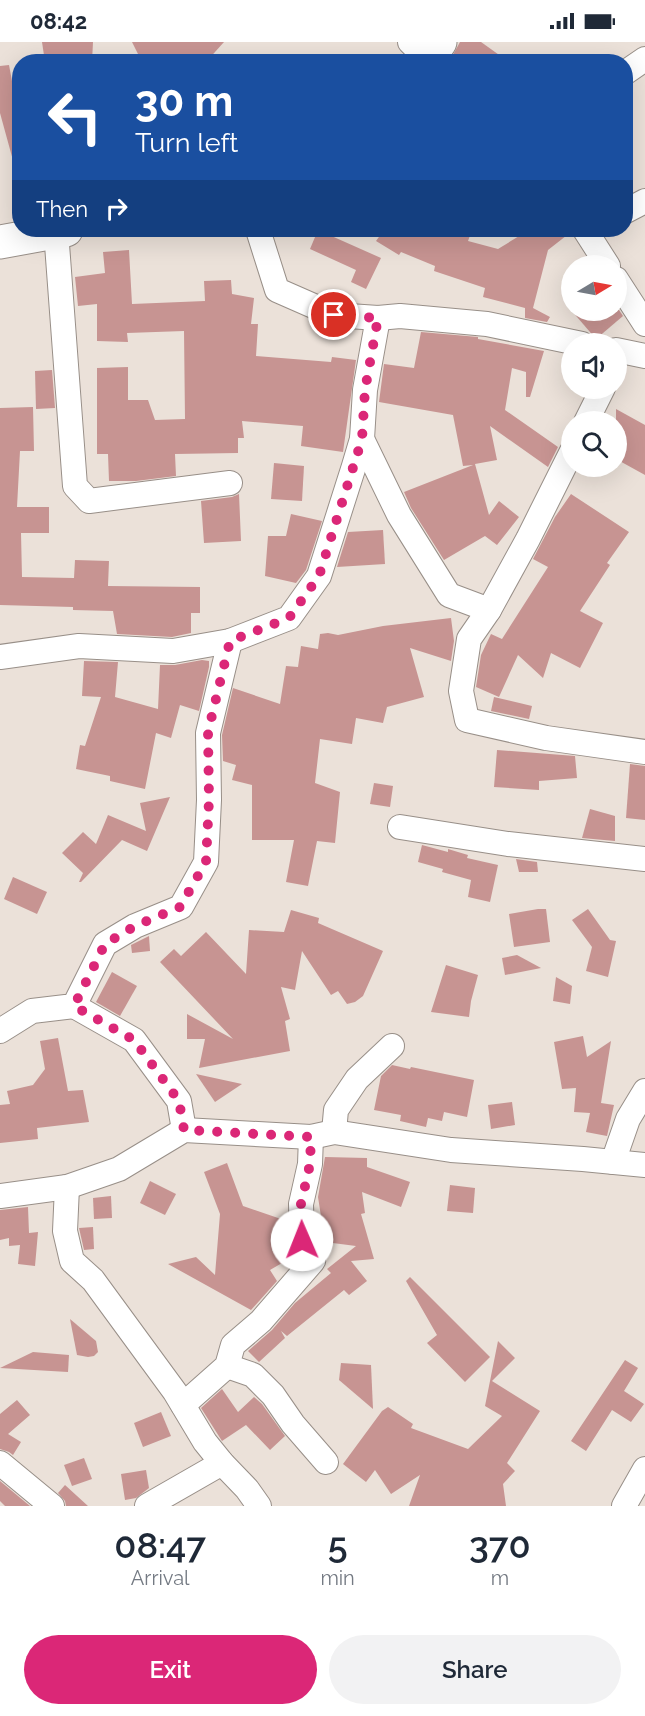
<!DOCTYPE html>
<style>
body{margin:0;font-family:Raleway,sans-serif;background:#f2f2f3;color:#1f2937;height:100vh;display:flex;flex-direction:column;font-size:22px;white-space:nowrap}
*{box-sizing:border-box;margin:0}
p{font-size:20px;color:#747a83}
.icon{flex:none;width:33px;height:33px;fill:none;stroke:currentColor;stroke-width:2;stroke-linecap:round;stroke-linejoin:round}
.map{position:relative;height:1464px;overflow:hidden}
.side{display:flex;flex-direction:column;background:#fff;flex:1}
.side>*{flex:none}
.top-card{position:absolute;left:12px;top:12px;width:621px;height:183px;border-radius:24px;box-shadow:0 6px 24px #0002;background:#1a4fa0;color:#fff;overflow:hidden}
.needle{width:39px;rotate:80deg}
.tools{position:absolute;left:561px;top:213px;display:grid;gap:12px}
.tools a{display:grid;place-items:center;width:66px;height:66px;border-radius:50%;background:#fff;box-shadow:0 6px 24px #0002;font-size:30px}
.pin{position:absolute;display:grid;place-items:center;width:51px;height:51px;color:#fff;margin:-26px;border:3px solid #fff;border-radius:50%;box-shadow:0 2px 6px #0007}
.me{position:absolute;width:66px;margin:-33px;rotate:359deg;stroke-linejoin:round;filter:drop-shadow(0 0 4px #0008)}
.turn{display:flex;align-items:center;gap:21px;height:126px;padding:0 24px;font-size:27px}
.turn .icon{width:78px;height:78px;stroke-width:2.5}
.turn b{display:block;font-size:42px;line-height:51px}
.then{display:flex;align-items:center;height:57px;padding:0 24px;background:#0003;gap:12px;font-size:22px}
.eta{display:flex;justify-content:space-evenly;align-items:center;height:102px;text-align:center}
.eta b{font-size:36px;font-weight:600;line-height:42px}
.button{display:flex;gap:12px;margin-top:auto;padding:12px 24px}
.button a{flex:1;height:69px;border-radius:36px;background:#db2777;color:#fff;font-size:24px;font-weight:600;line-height:69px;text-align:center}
.button a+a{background:#f2f2f3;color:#1f2937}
.status{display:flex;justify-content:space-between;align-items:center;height:42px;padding:0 30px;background:#fff;direction:ltr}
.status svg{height:16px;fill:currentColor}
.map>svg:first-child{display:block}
</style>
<div class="status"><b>08:42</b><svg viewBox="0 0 49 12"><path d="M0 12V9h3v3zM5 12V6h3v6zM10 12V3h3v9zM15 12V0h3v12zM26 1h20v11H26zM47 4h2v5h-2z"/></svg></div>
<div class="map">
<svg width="645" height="1464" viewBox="0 0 645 1464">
<rect width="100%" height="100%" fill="#ebe1d9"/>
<g fill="#c79492">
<path d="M42,0H93L92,20H45Z"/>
<path d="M132,0H224L206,20H142Z"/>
<path d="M460,0H481L509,20H449Z"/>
<path d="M9,23L15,55L20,54V121L14,122L0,71V24Z"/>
<path d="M318,188L381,216L366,247L351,240L356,228L310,207Z"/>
<path d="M384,188H472L468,199L498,207L529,188H571V190L548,208L533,266L550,275L547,280L525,276V266L483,255L485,246L434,229L435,224L401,210L399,213L376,199Z"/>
<path d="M129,208L132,262L205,259L204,239L231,238L232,252L254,256L251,282H258L256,314L331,320L332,315L356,318L343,410L301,404L303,384L242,379L244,396H238V411L175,412L176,434L136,439H109L108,412H97V326L128,325V358H148L155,378L185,377L184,289L127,291L128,300L97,299V262L78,264L75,235L105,231L103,210Z"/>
<path d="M571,268H619L623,274L596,297Z"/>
<path d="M421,290L478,295V297L544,309L530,355H526V330L512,326L505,368L558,405L548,425L490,384L497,418L475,422L489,473L499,459L519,475L497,503L485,494L444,518L411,466L404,450L473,423L463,424L453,373L379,360L384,322L414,326Z"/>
<path d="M52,328L55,366L36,367L35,329Z"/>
<path d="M33,365L34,409H20L17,465H49V491H21L22,535L74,536L75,518L109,519L108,544L200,545V571H191V591L172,595L117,592L113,569L73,568V565L0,563V366Z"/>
<path d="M616,367L645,383V433L616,417Z"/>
<path d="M274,421L304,424L302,459L271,457Z"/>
<path d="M239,452L241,499L204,501L201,459L232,455Z"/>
<path d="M571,452L629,490L607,521L610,523L580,569L603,581L580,626L551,611L543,636L518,613L499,655L476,645L481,613L491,592L502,597L548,525L533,517L555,475Z"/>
<path d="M291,472L322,479L306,528L296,541L265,534L268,494H286Z"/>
<path d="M383,488L385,522L337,525L348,490Z"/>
<path d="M451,576L454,599L451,619L410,606L424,655L387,665L383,681L356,676L352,702L320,697L315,741L340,750L335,801L317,799L308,844L286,840L294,798H252V743L232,738L236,723L223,719L222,693L233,646L280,662L286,624L298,625L301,604L318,607L320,592L328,591L338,593L383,584Z"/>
<path d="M202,618L209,619V625L199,669L180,663L171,696L156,691L145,747L110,739V734L76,727L80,703L85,704L101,655L82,654L84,619L118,620L115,655L158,667L160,623H175Z"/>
<path d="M494,655L532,664L529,677L491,669Z"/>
<path d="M497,708L575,714L577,736L539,739V748L494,745Z"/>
<path d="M630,722L645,724V778L626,776Z"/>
<path d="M374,741L393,744L390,765L370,762Z"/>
<path d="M170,755L147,809L122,798L81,840H79L83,831L62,811L83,790L96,802L108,773L146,789L140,761Z"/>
<path d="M590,767L615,774V799L582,796Z"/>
<path d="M422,803L448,810V807L468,813L467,816L498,823L490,860L468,855L471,838L442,830L443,827L418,820Z"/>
<path d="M516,817L537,820L538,830H519Z"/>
<path d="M13,835L47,850L37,872L4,857Z"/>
<path d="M538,867H546L550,900L514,905L509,872Z"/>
<path d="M588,867L610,898L616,899L608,935L586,929L592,905L572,878Z"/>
<path d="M291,868L319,876L318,881L383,909L363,954L355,960L347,962L338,949L331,953L302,909L295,948L281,945L290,977L285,979L290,1009L199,1026L205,997H187V972L233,997L160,920L174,907L181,914L206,890L246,932L249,888L284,890Z"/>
<path d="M149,894L150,909L132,911L131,903Z"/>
<path d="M517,913L541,926L505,933L502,916Z"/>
<path d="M446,923L478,933L471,959L469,975L431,970Z"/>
<path d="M112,930L137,944L120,974L96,960Z"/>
<path d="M556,935L572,944L570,962L553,959Z"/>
<path d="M583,994L587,1015L611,999L601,1061L614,1063L607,1094L586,1090L590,1071L574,1070L576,1046L562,1047L554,1000Z"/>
<path d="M58,996L68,1049L83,1048L89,1080L37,1086L38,1097L0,1101V1063L10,1062L7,1049L33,1043L45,1027L40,999Z"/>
<path d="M392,1023L410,1027L411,1025L474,1038L467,1075L444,1070L442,1079L428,1076L426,1085L400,1079L401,1073L374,1068L381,1034Z"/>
<path d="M196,1032L242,1042L215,1060Z"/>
<path d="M512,1060L515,1083L491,1087L488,1063Z"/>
<path d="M325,1115L367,1116V1125L410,1140L401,1165L362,1150L365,1171L361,1172L374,1217L351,1219L367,1239L349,1253L344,1248L287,1294L281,1289L285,1296L259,1320L248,1309L272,1288L295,1261L331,1231L327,1227L356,1204L325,1200L318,1155Z"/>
<path d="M227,1121L243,1164L281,1177L272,1209L290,1205L294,1214L270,1228L277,1239L251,1268L168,1222L196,1215L215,1233L220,1172L204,1130Z"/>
<path d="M150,1139L176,1152L165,1173L140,1161Z"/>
<path d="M450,1143L475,1146L473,1171L447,1169Z"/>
<path d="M111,1154L112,1176L94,1177L93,1156Z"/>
<path d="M28,1165L29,1191L38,1190L35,1224L18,1222L20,1203L9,1204V1196L0,1198V1168Z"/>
<path d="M93,1185L94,1207L84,1208L79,1186Z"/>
<path d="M410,1235L490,1315L465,1340L427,1301L437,1293L406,1239Z"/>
<path d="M70,1277L96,1299L98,1310L94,1314L88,1315L77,1313Z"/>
<path d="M498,1299L515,1316L492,1339L540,1369L507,1421L515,1429L503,1442L506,1464H409L420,1433L391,1452L375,1428L366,1440L343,1422L382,1369L388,1365L413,1382L411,1386L468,1407L502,1374L485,1364Z"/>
<path d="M33,1310L69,1313L68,1330L0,1326Z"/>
<path d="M625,1318L638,1326L624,1349L644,1362L631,1380L612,1368L586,1409L571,1399Z"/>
<path d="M341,1321L371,1323L373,1367L339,1338Z"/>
<path d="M222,1347L238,1370L254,1355L262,1362L285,1394L270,1408L246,1383L222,1399L201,1366Z"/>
<path d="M17,1358L30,1373L8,1392L21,1400L13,1413L9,1410L0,1407V1372Z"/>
<path d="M161,1370L171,1394L143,1405L134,1381Z"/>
<path d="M84,1416L92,1437L72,1444L64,1423Z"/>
<path d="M146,1428L149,1446L136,1456L125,1458L121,1432Z"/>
<path d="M0,1439L30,1464H5L0,1459Z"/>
<path d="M65,1443L88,1464H66L65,1459L58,1451Z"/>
</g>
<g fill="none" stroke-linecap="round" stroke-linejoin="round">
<defs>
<g id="street">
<path d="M410,0L430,20"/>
<path d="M626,30L645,17"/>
<path d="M626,169L645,159"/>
<path d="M258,188L277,248L334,273L378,276L400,274L487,282L582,302"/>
<path d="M585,188L608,224"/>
<path d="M56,189L75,444L89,459L230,441"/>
<path d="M616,237L645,282"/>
<path d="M616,308L645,314"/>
<path d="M586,380L603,346"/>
<path d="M362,397L399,473L449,553L489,568"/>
<path d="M572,409L528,497L489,568L469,597L461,649L467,678L546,696L645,710"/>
<path d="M0,615L79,604L173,609L230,599L289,576L319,534L354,424L362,397L365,348L378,276"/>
<path d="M400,785L508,802L645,817"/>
<path d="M74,964L134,998L179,1059L184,1088"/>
<path d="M0,989L32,969L74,964L105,902L135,884L181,865L206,820L209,758L208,691L230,599"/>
<path d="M334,1090L336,1068L357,1037L392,1004"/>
<path d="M613,1120L628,1077L645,1049"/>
<path d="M67,1145L65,1189L72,1219L93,1238L175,1350L205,1400L222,1421L247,1447L259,1464"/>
<path d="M0,1154L67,1145L119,1127L184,1088L311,1095L334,1090L451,1108L583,1117L645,1123"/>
<path d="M227,1324L253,1333L273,1353L293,1382L326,1420"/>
<path d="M183,1363L227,1324L233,1303L261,1279L313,1219L302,1198L301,1162L310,1122L311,1095"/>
<path d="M0,1421L52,1464"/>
<path d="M147,1464L222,1421"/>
<path d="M624,1464L645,1427"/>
</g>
<g id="primary">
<path d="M426,20L440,0"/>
<path d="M0,200L66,188"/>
</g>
</defs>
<use href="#street" stroke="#988f88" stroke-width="26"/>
<use href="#primary" stroke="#988f88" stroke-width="35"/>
<use href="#street" stroke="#fff" stroke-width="24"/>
<use href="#primary" stroke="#fff" stroke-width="33"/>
</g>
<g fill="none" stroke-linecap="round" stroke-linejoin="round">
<path stroke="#db2777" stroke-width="10" stroke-dasharray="0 18" d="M302,1198L301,1162L310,1122L311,1095L184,1088L179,1059L134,998L74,964L105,902L135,884L180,865L206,820L209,758L208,690L230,599L289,576L319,534L362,397L365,348L378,276L334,273"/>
</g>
</svg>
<div class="tools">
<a><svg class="needle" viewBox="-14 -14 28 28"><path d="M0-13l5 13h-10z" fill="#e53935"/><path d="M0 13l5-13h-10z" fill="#747a83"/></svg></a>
<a><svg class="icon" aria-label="sound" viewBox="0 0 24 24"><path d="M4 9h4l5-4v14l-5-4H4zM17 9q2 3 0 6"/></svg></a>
<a><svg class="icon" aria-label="search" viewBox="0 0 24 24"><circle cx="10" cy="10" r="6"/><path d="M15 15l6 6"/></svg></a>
</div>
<div class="pin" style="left:334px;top:273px;background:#d93025"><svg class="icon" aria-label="arrive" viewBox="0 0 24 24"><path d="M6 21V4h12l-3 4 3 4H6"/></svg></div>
<svg class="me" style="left:302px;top:1198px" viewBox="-20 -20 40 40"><circle r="19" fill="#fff"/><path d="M0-13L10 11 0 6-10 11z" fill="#db2777"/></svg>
<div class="top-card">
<div class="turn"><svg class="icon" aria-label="left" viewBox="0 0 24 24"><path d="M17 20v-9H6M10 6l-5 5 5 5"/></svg><div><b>30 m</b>Turn left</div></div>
<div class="then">Then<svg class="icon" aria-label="right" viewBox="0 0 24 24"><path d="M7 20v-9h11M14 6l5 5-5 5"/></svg></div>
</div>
</div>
<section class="side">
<div class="eta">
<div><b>08:47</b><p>Arrival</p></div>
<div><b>5</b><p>min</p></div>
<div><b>370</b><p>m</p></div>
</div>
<div class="button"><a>Exit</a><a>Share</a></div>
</section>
